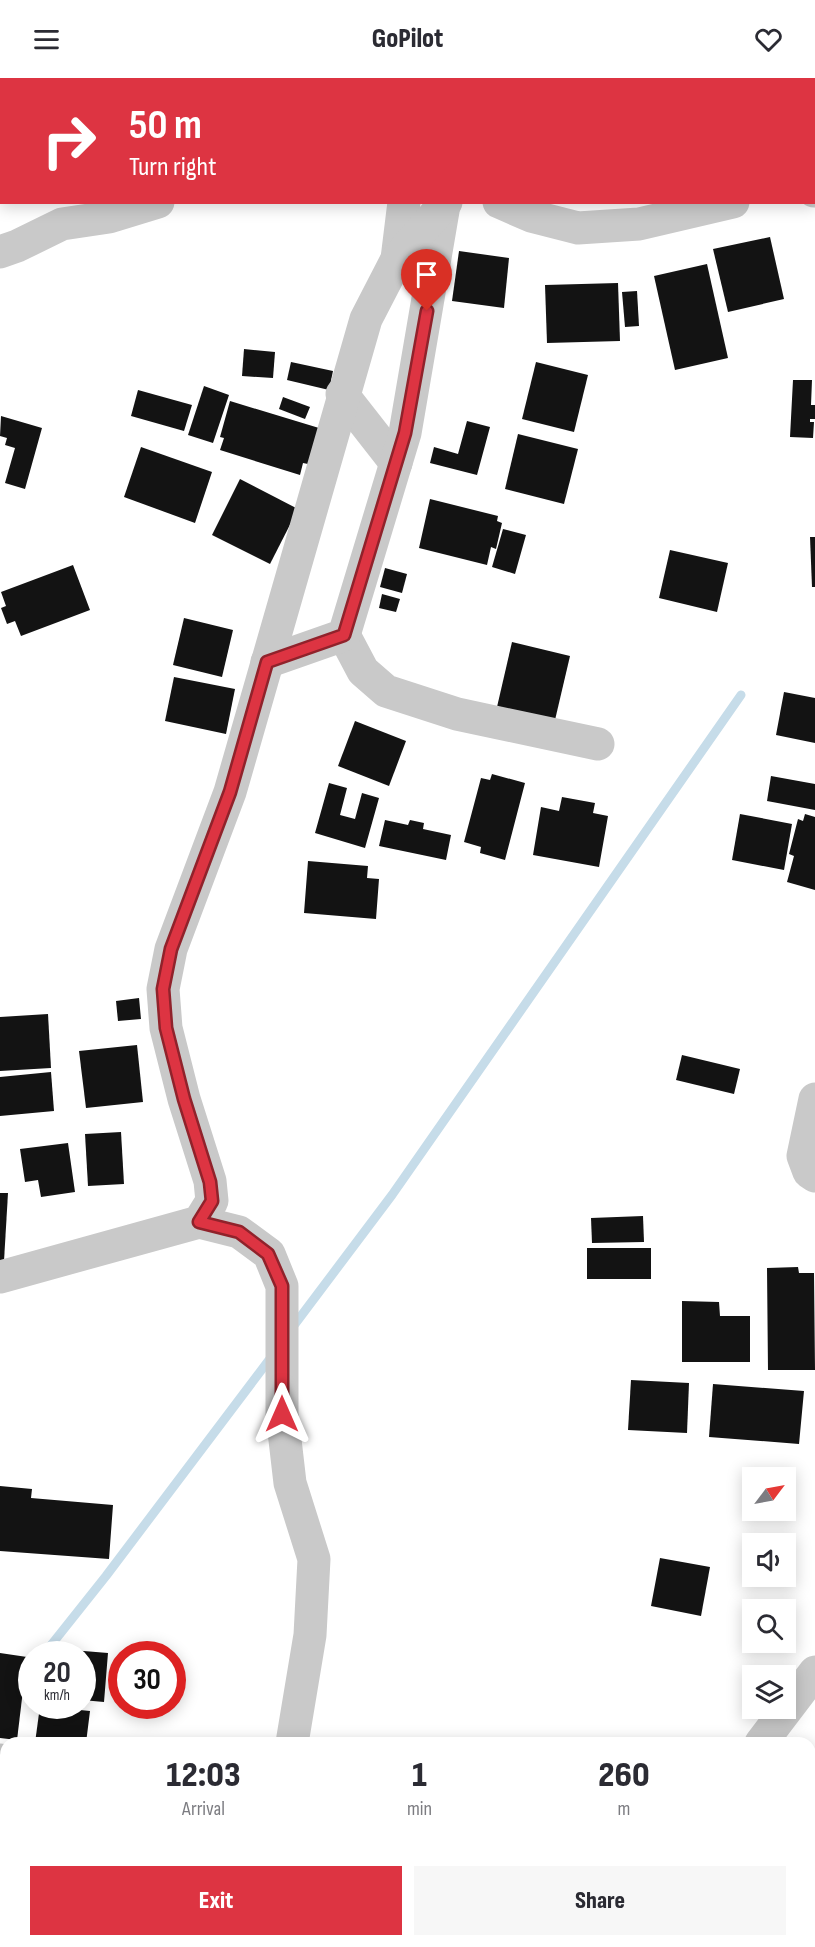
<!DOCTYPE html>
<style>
body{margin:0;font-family:"Sofia Sans Condensed",sans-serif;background:#f7f7f7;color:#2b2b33;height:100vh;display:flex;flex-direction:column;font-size:22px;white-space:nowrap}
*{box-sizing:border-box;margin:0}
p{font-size:20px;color:#7c7c81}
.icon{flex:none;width:33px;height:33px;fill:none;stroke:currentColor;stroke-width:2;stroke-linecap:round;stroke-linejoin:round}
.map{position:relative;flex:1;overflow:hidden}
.details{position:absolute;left:0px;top:1659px;width:816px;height:210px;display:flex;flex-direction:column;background:#fff;border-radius:18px 18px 0 0;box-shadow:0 3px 15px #0003}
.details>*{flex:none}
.hud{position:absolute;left:0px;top:0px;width:816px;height:126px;box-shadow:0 3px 15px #0003;background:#dd3442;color:#fff;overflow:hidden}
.needle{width:39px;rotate:58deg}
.controls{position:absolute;left:742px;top:1389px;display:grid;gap:12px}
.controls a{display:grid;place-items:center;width:54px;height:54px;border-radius:0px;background:#fff;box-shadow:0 3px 15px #0003;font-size:30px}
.speed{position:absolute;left:18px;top:1563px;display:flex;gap:12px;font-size:30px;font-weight:700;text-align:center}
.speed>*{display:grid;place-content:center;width:78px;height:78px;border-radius:50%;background:#fff;box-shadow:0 3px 15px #0003;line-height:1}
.speed small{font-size:15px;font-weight:400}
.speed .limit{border:9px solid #d22;background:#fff;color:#111}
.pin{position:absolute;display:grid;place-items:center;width:51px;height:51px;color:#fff;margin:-62px -26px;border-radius:50% 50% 50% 0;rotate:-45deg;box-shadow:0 0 6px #0007}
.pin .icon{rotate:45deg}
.me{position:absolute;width:66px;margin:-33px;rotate:0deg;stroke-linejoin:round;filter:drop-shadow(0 0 4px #0008)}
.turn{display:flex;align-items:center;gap:21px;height:126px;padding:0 30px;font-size:27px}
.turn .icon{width:78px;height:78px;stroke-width:2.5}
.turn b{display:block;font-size:42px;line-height:51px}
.eta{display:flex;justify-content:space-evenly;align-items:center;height:102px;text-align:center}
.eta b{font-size:36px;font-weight:800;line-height:42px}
.primary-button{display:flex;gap:12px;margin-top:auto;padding:12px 30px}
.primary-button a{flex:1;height:69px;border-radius:0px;background:#dd3442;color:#fff;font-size:24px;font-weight:800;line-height:69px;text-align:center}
.primary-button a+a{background:#f7f7f7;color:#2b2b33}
header{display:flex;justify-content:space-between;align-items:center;height:78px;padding:0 30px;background:#fff;font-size:27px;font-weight:800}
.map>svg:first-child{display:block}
</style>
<header><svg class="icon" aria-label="menu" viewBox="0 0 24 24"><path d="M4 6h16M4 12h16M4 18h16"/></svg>GoPilot<svg class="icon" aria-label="heart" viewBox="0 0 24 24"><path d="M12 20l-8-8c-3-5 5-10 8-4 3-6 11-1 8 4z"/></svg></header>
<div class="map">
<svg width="815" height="1869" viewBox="0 0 815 1869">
<rect width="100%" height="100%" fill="#fff"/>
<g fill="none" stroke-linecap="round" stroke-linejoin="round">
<g stroke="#c6dce9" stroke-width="9">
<path d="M292,1250L392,1117L741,617"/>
<path d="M44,1576L106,1498L272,1278"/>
<path d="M18,1609L32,1592"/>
<path d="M0,1753L6,1763"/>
<path d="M64,1863L68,1869"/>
</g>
</g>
<g fill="#131313">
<path d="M770,159L784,221L728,234L713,171Z"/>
<path d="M459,173L509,180L504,230L452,223Z"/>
<path d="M707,186L728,280L675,292L654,198Z"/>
<path d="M618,205L620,263L547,265L545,207Z"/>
<path d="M637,213L639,248L625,249L622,214Z"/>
<path d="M244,271L275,274L273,300L242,298Z"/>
<path d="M291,284L333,293L329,312L287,302Z"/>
<path d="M536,284L588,297L574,354L522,341Z"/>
<path d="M793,302H812L811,327H815V341H810V344H814L813,360L790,359Z"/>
<path d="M204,308L229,317L213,365L188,357Z"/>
<path d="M138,312L192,327L184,353L131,338Z"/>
<path d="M283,319L310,329L305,341L279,331Z"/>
<path d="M230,323L319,350L308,386L303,385L300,397L220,372L224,360L220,359Z"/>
<path d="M1,338L42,350L25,411L5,405L15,370L5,367L7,360L0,358Z"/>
<path d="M467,343L490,349L477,397L430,385L434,369L458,376Z"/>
<path d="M518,356L578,371L564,426L505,411Z"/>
<path d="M141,369L212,394L195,445L124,419Z"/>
<path d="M240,401L298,431L270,486L212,457Z"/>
<path d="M430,421L498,438L497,443L502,445L496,471L491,469L487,487L419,470Z"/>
<path d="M503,451L526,457L515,496L492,489Z"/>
<path d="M810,459H815V509H812Z"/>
<path d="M670,472L728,485L717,534L659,520Z"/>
<path d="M73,487L90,532L21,558L15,543L7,546L1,530L6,528L1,514Z"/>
<path d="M385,490L407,496L402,515L380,509Z"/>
<path d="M382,516L400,521L396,534L379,530Z"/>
<path d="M184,540L233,552L222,599L173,587Z"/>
<path d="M512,564L570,578L555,642L497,629Z"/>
<path d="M174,599L235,611L226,656L165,643Z"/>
<path d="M784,614L815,620V665L776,657Z"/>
<path d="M355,643L406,663L389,708L338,688Z"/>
<path d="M492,696L525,705L505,782L480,775L481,769L464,764L481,700L490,702Z"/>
<path d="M771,698L815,706V732L767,723Z"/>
<path d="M329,705L347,710L340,737L355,741L362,715L379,720L365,770L315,755Z"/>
<path d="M562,719L595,725L593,735L608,738L599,789L533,777L541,729L559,733Z"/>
<path d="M740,736L792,746L784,792L732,782Z"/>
<path d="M805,736L815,739V812L787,804L794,778L789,776L798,741L803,743Z"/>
<path d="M385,742L408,747L410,742L424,745L423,751L451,757L446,782L379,768Z"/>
<path d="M308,783L368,788L367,800L379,801L376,841L304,835Z"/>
<path d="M139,920L141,941L118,943L116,923Z"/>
<path d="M48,936L51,990L0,993V939Z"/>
<path d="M137,967L143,1024L86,1030L79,973Z"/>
<path d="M682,977L740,991L734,1016L676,1002Z"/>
<path d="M51,994L54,1033L0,1038V999Z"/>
<path d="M121,1054L124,1106L88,1108L85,1056Z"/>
<path d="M68,1065L75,1114L41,1119L38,1102L25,1104L20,1071Z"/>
<path d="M0,1115H8L4,1183H0Z"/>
<path d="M643,1138L644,1164L592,1165L591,1140Z"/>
<rect x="587" y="1170" width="64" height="31"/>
<path d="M798,1189L799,1195H814L815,1292H768L767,1190Z"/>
<path d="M682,1223L719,1224L720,1238H750V1284H682Z"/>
<path d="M631,1302L689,1305L687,1355L628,1352Z"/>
<path d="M713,1306L804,1313L799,1366L709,1359Z"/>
<path d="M0,1408L32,1411L31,1420L113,1427L109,1481L0,1473Z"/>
<path d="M660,1480L710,1489L701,1538L651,1528Z"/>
<path d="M47,1570L108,1575L104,1624L82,1622V1576H46Z"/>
<path d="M0,1575L27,1579L17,1662L0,1660Z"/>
<path d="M40,1628L90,1633L86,1665H35Z"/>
<path d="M810,1692L815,1693V1742L810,1741Z"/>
<path d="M313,1863H364L362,1869H311Z"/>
</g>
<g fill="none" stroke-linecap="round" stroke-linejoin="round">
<g stroke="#c9c9c9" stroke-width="33">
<path d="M406,2L407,0"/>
<path d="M569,2L571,0"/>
<path d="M700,2L701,0"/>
<path d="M0,45L2,48"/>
<path d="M814,113H815"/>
<path d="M499,124L531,138L578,150L639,146L733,124"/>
<path d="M0,174L17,168L62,146L109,139L158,124"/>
<path d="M397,181L404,124"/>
<path d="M342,316L396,385"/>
<path d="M344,557L363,593L386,613L457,636L598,666"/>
<path d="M267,584L344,557L405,355L444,127"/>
<path d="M815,1021L803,1078L809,1094L815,1098"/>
<path d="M199,1144L239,1154L269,1176L282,1208V1336L290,1405L314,1481L310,1557L292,1665"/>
<path d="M0,1199L199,1144L212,1123L210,1103L184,1021L166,950L163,911L171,871L230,714L366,241L397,181L446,124"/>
<path d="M761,1665L815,1594"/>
<path d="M0,1682L6,1683"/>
<path d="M523,1863L534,1869"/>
<path d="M692,1869L694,1863"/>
</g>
</g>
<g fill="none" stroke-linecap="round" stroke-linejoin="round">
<defs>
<path id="route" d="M282,1336V1208L268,1176L239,1154L199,1144L212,1123L210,1104L184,1021L166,950L163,911L171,871L230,714L267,584L344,557L405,355L427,233"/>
</defs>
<use href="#route" stroke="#90222b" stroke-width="15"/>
<use href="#route" stroke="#dd3442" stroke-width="10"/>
</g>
</svg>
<div class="controls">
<a><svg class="needle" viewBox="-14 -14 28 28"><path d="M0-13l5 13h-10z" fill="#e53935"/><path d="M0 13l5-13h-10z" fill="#7c7c81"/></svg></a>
<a><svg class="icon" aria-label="sound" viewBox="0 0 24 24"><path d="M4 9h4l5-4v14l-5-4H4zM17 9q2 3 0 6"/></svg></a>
<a><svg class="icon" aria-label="search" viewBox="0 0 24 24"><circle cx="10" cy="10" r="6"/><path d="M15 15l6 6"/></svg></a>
<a><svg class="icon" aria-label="layers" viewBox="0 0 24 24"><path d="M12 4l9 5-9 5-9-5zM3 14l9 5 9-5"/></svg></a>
</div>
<div class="speed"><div>20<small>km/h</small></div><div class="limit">30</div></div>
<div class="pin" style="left:427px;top:233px;background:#d93025"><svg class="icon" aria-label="arrive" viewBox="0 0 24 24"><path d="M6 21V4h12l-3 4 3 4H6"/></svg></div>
<svg class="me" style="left:282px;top:1336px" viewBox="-20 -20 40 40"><path d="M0-17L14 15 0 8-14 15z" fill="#dd3442" stroke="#fff" stroke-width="4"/></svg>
<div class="hud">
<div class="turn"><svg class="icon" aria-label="right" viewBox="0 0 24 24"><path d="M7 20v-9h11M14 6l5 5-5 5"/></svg><div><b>50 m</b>Turn right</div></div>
</div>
<section class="details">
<div class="eta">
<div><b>12:03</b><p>Arrival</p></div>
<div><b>1</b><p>min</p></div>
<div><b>260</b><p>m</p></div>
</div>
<div class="primary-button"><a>Exit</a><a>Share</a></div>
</section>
</div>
